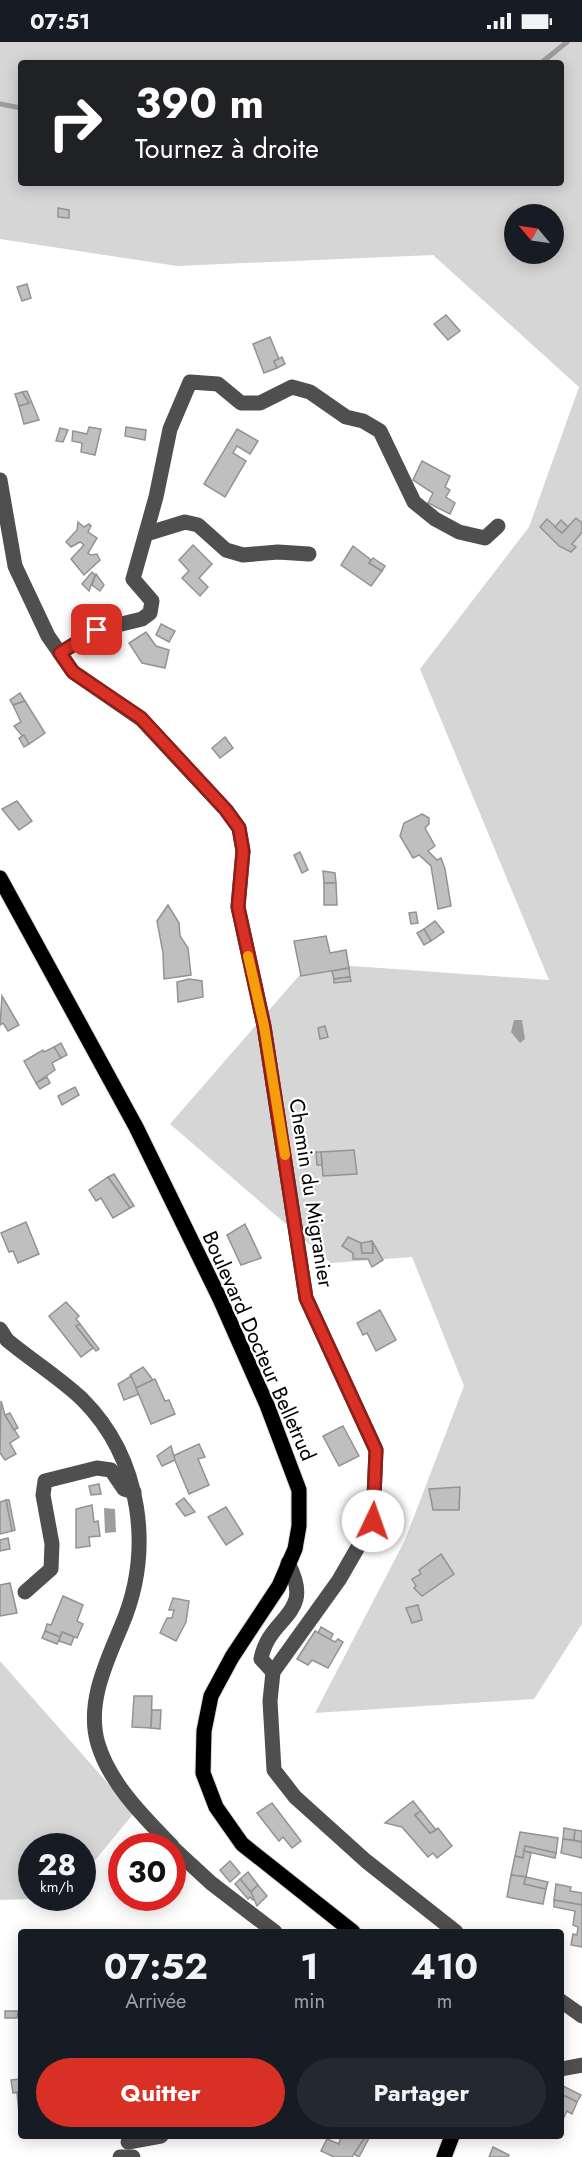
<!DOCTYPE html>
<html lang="fr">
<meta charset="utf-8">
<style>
body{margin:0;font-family:Jost,sans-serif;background:#242831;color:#f1f3f6;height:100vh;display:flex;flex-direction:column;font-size:22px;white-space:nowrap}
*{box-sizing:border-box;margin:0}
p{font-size:20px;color:#9ea1a6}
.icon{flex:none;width:33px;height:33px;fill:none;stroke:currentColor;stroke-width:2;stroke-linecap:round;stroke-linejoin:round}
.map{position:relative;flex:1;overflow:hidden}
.panel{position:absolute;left:18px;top:1887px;width:546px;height:210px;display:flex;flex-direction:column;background:#171b24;border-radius:6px;box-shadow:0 3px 15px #0003}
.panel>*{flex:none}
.guide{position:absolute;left:18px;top:18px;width:546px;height:126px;border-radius:6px;box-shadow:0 3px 15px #0003;background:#202124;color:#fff;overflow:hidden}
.needle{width:39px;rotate:299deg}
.controls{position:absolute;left:504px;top:162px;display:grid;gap:12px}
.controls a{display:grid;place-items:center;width:60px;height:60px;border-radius:50%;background:#171b24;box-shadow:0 3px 15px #0003;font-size:30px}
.speed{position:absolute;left:18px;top:1791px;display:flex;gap:12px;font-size:30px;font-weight:700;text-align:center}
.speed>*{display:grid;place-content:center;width:78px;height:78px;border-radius:50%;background:#171b24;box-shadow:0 3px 15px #0003;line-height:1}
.speed small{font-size:15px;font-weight:400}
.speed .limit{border:9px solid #d22;background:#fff;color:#111}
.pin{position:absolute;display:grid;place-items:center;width:51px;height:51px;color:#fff;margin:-26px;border-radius:12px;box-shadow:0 3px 9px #0006}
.me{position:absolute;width:66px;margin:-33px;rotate:3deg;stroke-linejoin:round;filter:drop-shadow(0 0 4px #0008)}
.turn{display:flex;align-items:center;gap:21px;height:126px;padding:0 18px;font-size:27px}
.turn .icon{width:78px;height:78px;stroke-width:2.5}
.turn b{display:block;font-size:42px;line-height:51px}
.eta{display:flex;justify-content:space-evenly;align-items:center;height:102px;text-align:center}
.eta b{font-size:36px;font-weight:700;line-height:42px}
.primary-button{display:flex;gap:12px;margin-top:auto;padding:12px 18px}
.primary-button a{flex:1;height:69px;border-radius:36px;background:#d93025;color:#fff;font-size:24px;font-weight:700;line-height:69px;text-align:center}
.primary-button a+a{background:#242831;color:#f1f3f6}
.status{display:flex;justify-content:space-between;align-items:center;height:42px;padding:0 30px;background:#171b24;direction:ltr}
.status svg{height:16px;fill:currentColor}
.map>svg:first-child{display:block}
</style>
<div class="status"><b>07:51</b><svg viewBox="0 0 49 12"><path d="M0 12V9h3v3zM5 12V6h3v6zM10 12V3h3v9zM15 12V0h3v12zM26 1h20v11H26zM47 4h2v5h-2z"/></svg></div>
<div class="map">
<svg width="582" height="2115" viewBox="0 0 582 2115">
<rect width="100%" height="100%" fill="#fff"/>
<g fill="#d6d6d6" fill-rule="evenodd">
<path d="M0,0H582V1582L534,1657L315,1671L405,1498L464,1344L412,1215L331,1221L170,1082L310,921L549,938L420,627L529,485L579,345L433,213L177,224L0,197ZM21,21H561V141H21ZM514,172H554V212H514Z"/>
<path d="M0,1619L134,1771L83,1833L82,1804H32V1856H63L0,1858Z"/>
</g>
<g fill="#9d9d9d">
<path d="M514,978H522L525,997L520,1001L511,990Z"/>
<path d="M104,1466L115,1467L116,1490L105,1491Z"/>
</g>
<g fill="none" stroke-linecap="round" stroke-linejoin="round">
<g stroke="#9d9d9d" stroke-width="5">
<path d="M541,21L567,0"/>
<path d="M0,62L21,66"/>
</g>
</g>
<g fill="#bfbfbf" stroke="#939393" stroke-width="1.5">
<path d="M58,166L69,168V176L58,175Z"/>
<path d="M27,242L31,256L22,259L17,245Z"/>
<path d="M446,273L460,289L448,298L434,282Z"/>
<path d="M270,295L279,317L274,319L277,326L264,331L253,302Z"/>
<path d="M282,315L285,322L277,326L274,319Z"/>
<path d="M27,349L39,378L24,382L19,364L29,361L22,350Z"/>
<path d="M22,350L29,361L19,364L15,352Z"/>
<path d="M89,385L101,387L95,413L81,410L82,401L72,399L73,389L87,392Z"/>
<path d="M126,385L146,388L145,398L125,394Z"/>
<path d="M60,386L68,388L63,400L56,399Z"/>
<path d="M237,387L258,399L250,412L237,404L233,411L246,419L225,455L204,442Z"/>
<path d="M422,419L450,434L445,445L450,448L446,455L455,461L450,472L428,461L433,451L413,438Z"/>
<path d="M576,476L582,481V490L572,502L576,505L571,510L559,504L540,485L547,477L562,491Z"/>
<path d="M561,478L568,485L562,491L555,485Z"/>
<path d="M78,480L84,485L89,482L91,484L88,490L97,496L88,511L91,513L97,512L100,518L84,533L71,517L84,503L80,500L71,505L66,500L77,488Z"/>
<path d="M193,503L212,522L199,536L208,545L200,554L182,536L189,529L179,518Z"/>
<path d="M353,504L371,518L369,521L382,529L371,544L341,523Z"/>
<path d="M373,516L385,524L382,529L369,521Z"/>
<path d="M92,530L95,533L89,549L82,542Z"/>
<path d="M96,532L104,543L100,549L92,543Z"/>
<path d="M161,582L175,589L169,600L156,593Z"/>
<path d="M146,590L156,604L169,608L165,626L142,621L129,601Z"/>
<path d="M20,651L25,659L13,663L10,658Z"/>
<path d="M25,659L45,691L29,702L14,684L21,680L13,663Z"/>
<path d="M24,693L29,702L24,705L19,696Z"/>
<path d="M225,695L233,706L220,716L212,706Z"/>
<path d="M17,759L32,779L19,788L2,767Z"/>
<path d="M422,772L429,776V782L425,786L435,804L428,809L437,818L441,816L445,827L451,864L438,867L431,824L419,813L413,816L400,794L404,781Z"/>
<path d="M300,810L308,828L302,831L294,813Z"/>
<path d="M323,829L335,831L336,841H324Z"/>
<path d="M324,841H336L337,863H324Z"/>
<path d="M168,863L179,881L180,894L188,906L191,933L164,937L163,911L157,879Z"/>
<path d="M416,870L418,881L411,882L409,871Z"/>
<path d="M435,879L444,890L431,899L424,887Z"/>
<path d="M424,887L431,899L424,903L417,891Z"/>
<path d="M326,894L330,911L346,908L349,926L301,934L294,899Z"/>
<path d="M349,926L350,935L334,937L332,929Z"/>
<path d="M350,935L351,939L334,941V937Z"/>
<path d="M189,937L202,939L203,955L178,960L177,940Z"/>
<path d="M2,954L19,983L8,989L3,981L0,983Z"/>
<path d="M325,984L328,995L320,997L318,986Z"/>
<path d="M61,1001L67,1013L61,1016L54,1005Z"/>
<path d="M54,1005L61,1016L52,1021L55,1028L36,1041L24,1019L43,1008L44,1010Z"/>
<path d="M47,1035L50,1041L40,1047L36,1041Z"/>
<path d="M75,1045L79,1053L62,1063L58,1054Z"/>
<path d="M354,1108L357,1132L323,1134L321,1110Z"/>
<path d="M316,1110H321L322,1123H317Z"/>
<path d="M114,1132L134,1164L130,1166L108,1135Z"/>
<path d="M108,1135L130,1166L113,1176L101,1156L96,1159L89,1148Z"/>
<path d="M26,1180L39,1212L18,1221L13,1209L9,1210L1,1191Z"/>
<path d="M245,1182L261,1216L241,1223L227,1193Z"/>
<path d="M348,1195L361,1201L362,1211H373L372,1199L383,1218L372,1225L368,1217H353V1211L342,1204Z"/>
<path d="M372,1199L373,1211H362L361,1201Z"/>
<path d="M66,1260L79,1274L76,1277L80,1282L76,1284L93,1306L81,1315L49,1274Z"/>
<path d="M380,1268L396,1298L376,1309L367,1291L363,1293L357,1281Z"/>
<path d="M80,1282L99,1307L96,1309L76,1284Z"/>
<path d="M143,1325L153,1338L136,1346L130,1333Z"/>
<path d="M131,1334L139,1352L124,1358L118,1342Z"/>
<path d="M155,1337L165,1359L169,1358L175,1372L151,1382L136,1346Z"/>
<path d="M1,1359L5,1373L19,1395L10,1401L16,1412L5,1418L0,1411Z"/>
<path d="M10,1371L18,1386L14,1388L5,1373Z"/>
<path d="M343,1384L359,1414L339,1424L323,1394Z"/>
<path d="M199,1402L205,1415L198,1417L209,1443L189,1452L173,1414Z"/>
<path d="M171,1404L175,1418L162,1424L157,1414Z"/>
<path d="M99,1442L101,1452L91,1453L89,1444Z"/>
<path d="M460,1445L459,1468H433L429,1447Z"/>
<path d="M184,1456L195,1470L185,1474L176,1462Z"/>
<path d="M6,1458H9L15,1488L12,1489Z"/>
<path d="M6,1458L12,1489L0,1492V1460Z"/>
<path d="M92,1463L94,1480L98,1479L100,1494L89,1495L90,1504L76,1506V1467Z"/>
<path d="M226,1465L243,1492L226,1503L208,1475Z"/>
<path d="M355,1483L360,1497L350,1500L347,1489Z"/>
<path d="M8,1496L10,1507L0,1509V1498Z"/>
<path d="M441,1512L454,1532L422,1554L414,1546L416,1544L412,1537L421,1532L419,1528Z"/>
<path d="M10,1541L17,1571L0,1574V1543Z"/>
<path d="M63,1554L83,1563L77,1579L83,1582L77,1596L62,1590L60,1595L45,1589L47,1582L51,1583Z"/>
<path d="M173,1556L189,1559L186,1580L176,1599L160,1591L167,1576H172L174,1568H169Z"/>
<path d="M418,1563L422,1578L412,1581L406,1566Z"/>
<path d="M321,1585L333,1592L330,1598L318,1591Z"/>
<path d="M45,1589L60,1595L57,1602L42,1596Z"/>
<path d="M315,1589L335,1600L338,1597L343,1600L328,1626L312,1618L308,1623L297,1617Z"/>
<path d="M62,1590L74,1595L71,1603L59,1599Z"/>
<path d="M134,1654H152L151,1686L132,1685Z"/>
<path d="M152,1668H161L160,1687L151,1686Z"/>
<path d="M413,1759L421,1769L415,1773L430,1791L438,1786L452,1804L437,1816L433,1811L428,1815L402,1785L385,1781Z"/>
<path d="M272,1761L301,1799L292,1806L283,1795L279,1799L257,1771Z"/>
<path d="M421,1769L436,1788L430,1791L415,1773Z"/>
<path d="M564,1786L575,1788L574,1798L563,1797Z"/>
<path d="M575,1788L582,1789V1800L574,1798Z"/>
<path d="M520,1790L558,1796L556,1811L525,1804L523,1816L515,1814Z"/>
<path d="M563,1797L582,1800V1816L561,1811Z"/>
<path d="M525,1804L556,1811L555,1816L524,1809Z"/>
<path d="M524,1809L531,1811L526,1835L511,1833L515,1814L523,1816Z"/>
<path d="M230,1819L240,1831L230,1840L220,1828Z"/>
<path d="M248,1830L258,1843L251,1850L240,1837Z"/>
<path d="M511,1833L526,1835L524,1842L546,1847L543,1862L507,1855Z"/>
<path d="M526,1835L548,1840L546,1847L524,1842Z"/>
<path d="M240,1837L255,1855L253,1858L250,1855L248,1857L235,1842Z"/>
<path d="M556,1842L571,1845L570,1849L582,1851V1863L554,1858Z"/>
<path d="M258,1843L267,1854L257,1864L251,1850Z"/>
<path d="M554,1858L582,1863V1905L571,1903L573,1892L577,1893L578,1885L573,1883L575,1869L554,1865Z"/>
<path d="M5,1969H18L17,1976H5Z"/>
<path d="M21,2037V2050L13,2051L11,2038Z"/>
<path d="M561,2043L581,2053L577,2060L561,2052Z"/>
<path d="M17,2050H21L20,2082Z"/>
<path d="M561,2052L577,2060L572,2072L567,2069L561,2081Z"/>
<path d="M341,2094H366L352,2115H334L321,2109L327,2097L339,2102Z"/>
<path d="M366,2094L369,2096L359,2115L354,2112Z"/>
<path d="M493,2105L509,2113L508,2115H489Z"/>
</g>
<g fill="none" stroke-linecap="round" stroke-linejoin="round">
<defs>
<g id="major">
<path d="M0,836L136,1085L220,1257L267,1363L299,1448V1484L295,1507L279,1544L232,1615L211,1654L204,1689L203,1731L216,1765L242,1802L353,1890"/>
<path d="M444,2115L452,2094"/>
</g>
</defs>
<use href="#major" stroke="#dbdbdb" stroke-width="17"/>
<g stroke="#4f4f4f" stroke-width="15">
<path d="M0,438L15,524L48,594L73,630L141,677L226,768L239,786L243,809L238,865L264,984L306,1256L376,1408L373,1479L339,1538L273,1630"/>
<path d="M146,492L185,480L198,483L226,508L243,513L278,510L309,512"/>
<path d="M60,611L97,588L142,577L150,571L152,559L133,537L156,455L170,387L190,340L218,342L241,361H260L292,345L310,350L346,375L363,379L380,389L414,460L435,477L459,490L485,496L498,484"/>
<path d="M0,1287L7,1298C31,1318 60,1336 82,1357C142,1417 154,1509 121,1585C106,1621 86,1662 98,1702C110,1742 144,1775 172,1804"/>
<path d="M288,1521C316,1574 269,1573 261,1617L273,1630L270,1659L274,1728L295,1755L366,1819L456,1890"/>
<path d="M25,1550L51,1527L52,1502L43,1453L45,1439L97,1426L111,1428L124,1447L134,1450"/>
<path d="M172,1805L211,1841L275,1890"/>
<path d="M561,1959L582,1974"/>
<path d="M561,2027L582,2023"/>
<path d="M128,2100L161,2094"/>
<path d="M120,2115H133"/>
</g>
<use href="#major" stroke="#000" stroke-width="15"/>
</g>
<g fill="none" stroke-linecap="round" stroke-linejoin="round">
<defs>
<path id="route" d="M97,588L60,611L73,630L141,676L226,768L239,786L243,809L238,865L264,984L306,1256L376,1408L373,1479"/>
</defs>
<use href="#route" stroke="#8d1f18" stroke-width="15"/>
<use href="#route" stroke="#d93025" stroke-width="10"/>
<path stroke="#f59e0b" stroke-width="10" d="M248,914L264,984L285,1113"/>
</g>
<g text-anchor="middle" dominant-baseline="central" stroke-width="4.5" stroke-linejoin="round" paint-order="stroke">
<g font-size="21" fill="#000" stroke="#fff">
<text transform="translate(311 1151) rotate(81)">Chemin du Migranier</text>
<text transform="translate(259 1304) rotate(66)">Boulevard Docteur Belletrud</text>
</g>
</g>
</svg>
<div class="controls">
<a><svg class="needle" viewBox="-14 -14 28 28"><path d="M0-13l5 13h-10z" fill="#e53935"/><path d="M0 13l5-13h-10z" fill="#9ea1a6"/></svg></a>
</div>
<div class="speed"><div>28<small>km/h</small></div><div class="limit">30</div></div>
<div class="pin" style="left:97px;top:588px;background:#d93025"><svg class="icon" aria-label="arrive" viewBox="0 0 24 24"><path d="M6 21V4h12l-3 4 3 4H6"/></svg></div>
<svg class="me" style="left:373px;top:1479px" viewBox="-20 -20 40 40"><circle r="19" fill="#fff"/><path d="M0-13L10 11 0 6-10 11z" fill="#d93025"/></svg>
<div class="guide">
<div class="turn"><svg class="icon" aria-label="right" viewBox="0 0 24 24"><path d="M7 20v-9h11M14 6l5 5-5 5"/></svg><div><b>390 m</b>Tournez à droite</div></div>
</div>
<section class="panel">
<div class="eta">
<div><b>07:52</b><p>Arrivée</p></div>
<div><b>1</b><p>min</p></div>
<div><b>410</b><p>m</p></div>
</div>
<div class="primary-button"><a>Quitter</a><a>Partager</a></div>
</section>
</div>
